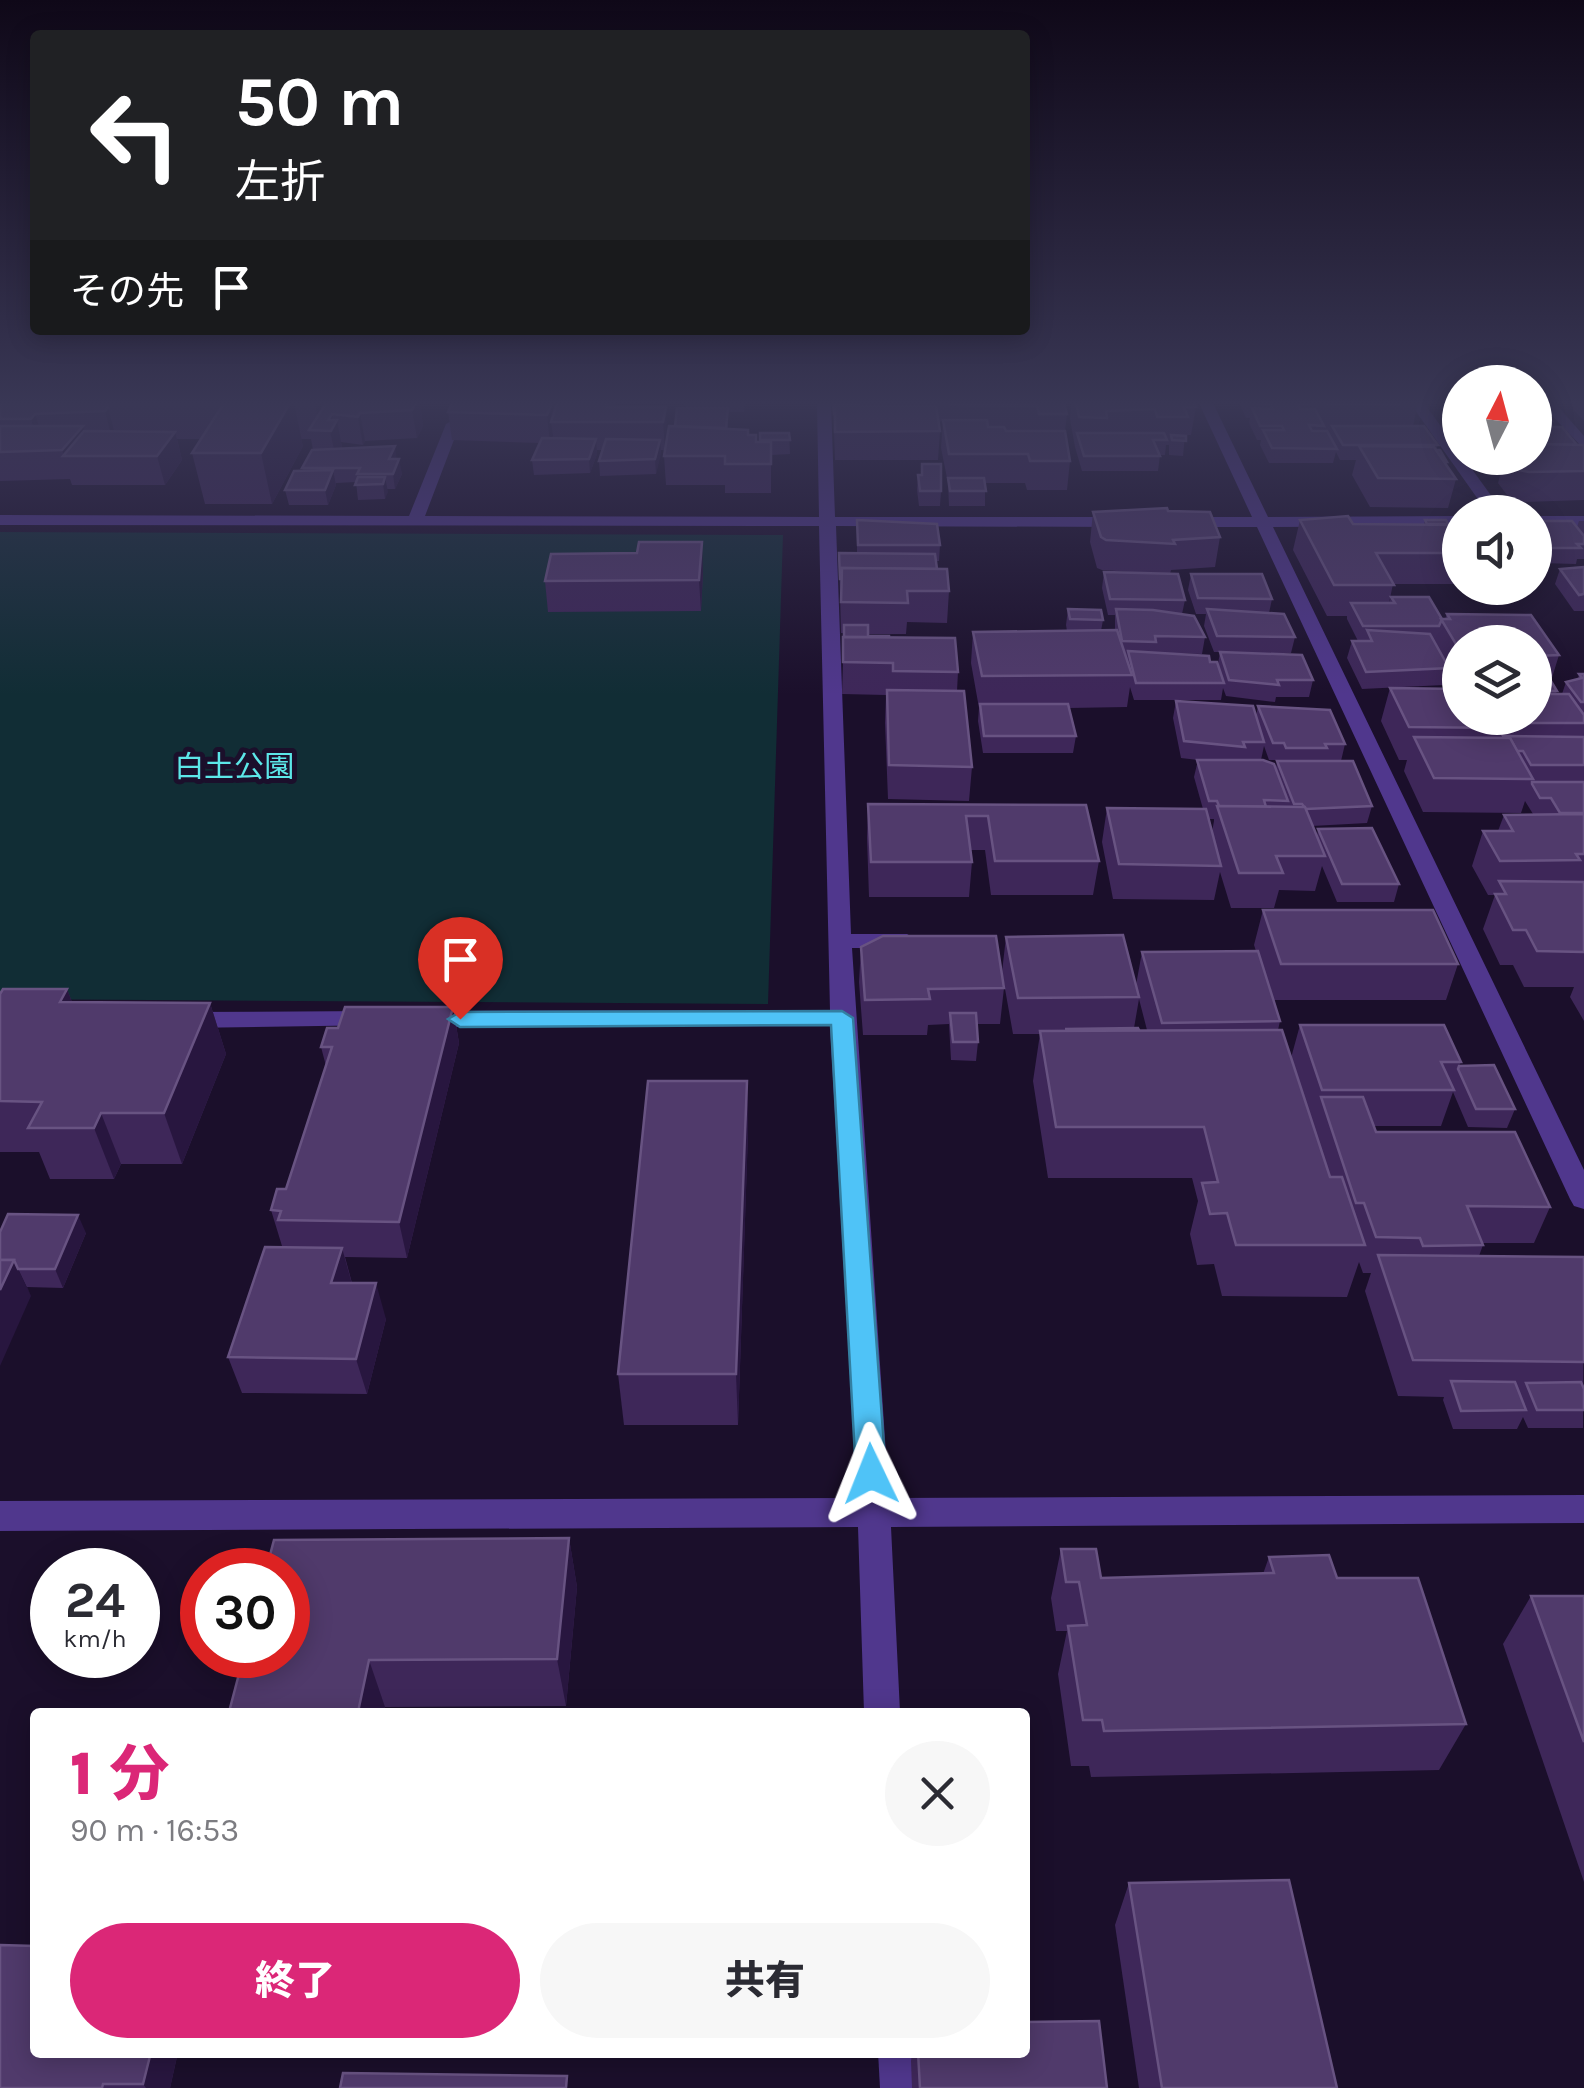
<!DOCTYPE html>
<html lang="ja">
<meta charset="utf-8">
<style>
body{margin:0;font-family:Karla,"Noto Sans JP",sans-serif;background:#f7f7f7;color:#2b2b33;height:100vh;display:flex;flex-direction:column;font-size:38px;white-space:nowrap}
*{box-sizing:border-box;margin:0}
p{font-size:32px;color:#7c7c81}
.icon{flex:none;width:55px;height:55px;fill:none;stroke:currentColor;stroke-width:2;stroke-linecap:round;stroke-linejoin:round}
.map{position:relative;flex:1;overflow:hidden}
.sheet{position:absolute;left:30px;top:1708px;width:1000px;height:350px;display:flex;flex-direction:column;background:#fff;border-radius:10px;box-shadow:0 5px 25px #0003}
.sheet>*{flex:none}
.hud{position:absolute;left:30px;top:30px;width:1000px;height:305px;border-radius:10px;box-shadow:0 5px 25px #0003;background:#202124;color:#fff;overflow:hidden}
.needle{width:65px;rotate:6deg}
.tools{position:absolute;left:1442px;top:365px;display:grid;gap:20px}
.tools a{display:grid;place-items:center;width:110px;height:110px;border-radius:50%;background:#fff;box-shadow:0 5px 25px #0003;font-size:50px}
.speed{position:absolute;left:30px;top:1548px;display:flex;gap:20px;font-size:50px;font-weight:700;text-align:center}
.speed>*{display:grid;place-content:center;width:130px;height:130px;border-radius:50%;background:#fff;box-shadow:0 5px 25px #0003;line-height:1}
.speed small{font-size:25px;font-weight:400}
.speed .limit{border:15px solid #d22;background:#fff;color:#111}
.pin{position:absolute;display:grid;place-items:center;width:85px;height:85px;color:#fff;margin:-102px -42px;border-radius:50% 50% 50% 0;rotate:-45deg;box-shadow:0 0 10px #0007}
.pin .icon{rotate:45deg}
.me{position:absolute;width:110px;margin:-55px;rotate:358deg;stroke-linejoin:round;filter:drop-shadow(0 0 8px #0008)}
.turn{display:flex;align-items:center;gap:35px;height:210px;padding:0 40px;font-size:45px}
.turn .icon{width:130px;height:130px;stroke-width:2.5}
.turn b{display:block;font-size:70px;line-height:85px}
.then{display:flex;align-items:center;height:95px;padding:0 40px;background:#0003;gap:20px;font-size:38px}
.round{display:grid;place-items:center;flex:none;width:105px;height:105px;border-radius:52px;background:#f7f7f7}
.overview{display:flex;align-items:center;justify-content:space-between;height:170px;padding:0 40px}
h1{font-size:60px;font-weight:800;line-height:75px;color:#db2777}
.button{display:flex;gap:20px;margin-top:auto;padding:20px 40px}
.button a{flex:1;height:115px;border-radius:60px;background:#db2777;color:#fff;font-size:40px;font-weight:800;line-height:115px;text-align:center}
.button a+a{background:#f7f7f7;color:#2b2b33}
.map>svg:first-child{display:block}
</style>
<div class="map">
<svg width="1584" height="2088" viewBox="0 0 1584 2088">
<rect width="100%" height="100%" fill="#1b0f2b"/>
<path fill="#112d35" d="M0,532L783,535L768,1004L0,999Z"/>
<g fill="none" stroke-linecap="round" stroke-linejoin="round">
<g fill="#50378d" fill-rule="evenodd">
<path d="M817,403H831L835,517H1125L1133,522L1125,527L836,526L851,934H907L919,941L907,948H852L889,1498L1584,1495V1523L891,1527L900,1712H864L858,1527L0,1531V1501L857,1498L830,1026L425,1027L413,1019L425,1011L830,1010L819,526L0,525V515L409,516L446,424L453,420L460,424L425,516L819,517Z"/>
<path d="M1199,403H1213L1268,517L1460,516V526L1273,527L1584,1170V1209L1574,1206L1570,1199L1257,527H1180L1172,522L1180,517H1252Z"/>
<path d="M1410,403H1424L1503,512H1487Z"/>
<path d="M1540,403H1555L1584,436V449Z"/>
<rect x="1535" y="516" width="49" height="10"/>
<path d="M375,1011L384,1013L387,1019L384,1025L185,1028L173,1020L185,1012Z"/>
<path d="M878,2052H920L922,2088H880Z"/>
</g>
</g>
<g fill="#3e2759" fill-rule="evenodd">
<path d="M3,403H420L423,426L417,438L365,441L363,445L341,442L342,448L397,459L402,474L395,489H387L385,499L358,500L356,482L336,483V485L328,505H289L285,490L303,471L302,468L313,450L311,439H301L303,446L272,504H205L192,453L202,439H177L182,460L165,485H72L70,479L0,481V407Z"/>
<path d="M557,403H616L615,407H666L665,450H661L656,474L600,476L599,461L603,450H597V454L590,473L534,475L532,460L540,443L452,440L448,412L556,406Z"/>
<path d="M684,403H745L744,412H728V429L748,435L756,442H760V433H789L790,454L771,455V493H725V485H666L664,456L685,408Z"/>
<path d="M937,403H1064L1067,414L1065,431L1070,461L1067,490H1027L1025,483H985V506H949L948,483L941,448L943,421L938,422L940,431L938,460H835L833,404L936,409Z"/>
<path d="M1071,403H1194L1196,407L1191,435H1185L1183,456L1169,455V445H1166L1165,455H1160L1158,471H1082L1075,447L1070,419Z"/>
<path d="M1239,403H1310V409L1311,403H1418L1413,426L1438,445L1436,450L1447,462L1446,465L1456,479L1448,508L1370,507L1352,475L1356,460H1340L1336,452L1333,463H1269L1260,445L1261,440H1257L1249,423L1250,418H1246Z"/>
<path d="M1437,403H1460V430L1445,409L1446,404Z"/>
<path d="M1535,403L1552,421L1551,427L1577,445H1584V500L1520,502L1510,499L1498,483L1503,465L1498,458H1535Z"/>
<path d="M1575,403H1584V421L1573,409Z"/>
<path d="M918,475L941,491L940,506H919L917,490Z"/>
<path d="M1168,511L1220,537L1215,567L1171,570L1170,574L1185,600L1182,614L1205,637L1202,654L1155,653L1218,664L1220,652H1214L1204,626L1206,614H1196L1188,590L1191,574L1272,599L1269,613L1295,637L1291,653H1245L1313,680L1309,697H1276L1275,702L1226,696L1223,688L1221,700H1134L1130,687L1127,707L1069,708L1076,736L1073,753H983L978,721L979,708L971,663L973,632L1067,631L1066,625L1068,609L1103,620L1101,631L1115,630V615H1108L1102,588L1104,572L1144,573L1102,570L1097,568L1090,542L1093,512Z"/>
<path d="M1348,516L1353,524H1424L1425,520H1446L1448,524L1460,525V584H1393L1389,603L1391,597H1429L1442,619H1445L1447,614L1531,615L1559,655L1551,681L1557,691L1556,694H1562L1566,682L1578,679L1579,674H1584V1021L1570,997L1574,987H1524L1513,965H1500L1483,929L1495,895H1488L1472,866L1483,831H1498L1504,815L1533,814L1525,801L1521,813L1423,812L1404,771L1407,760H1399L1381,721L1390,688L1460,689V718H1535V642H1460V688H1453L1447,676L1444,685L1362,689L1347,658L1352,641H1358L1347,619V616H1327L1293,550L1300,520Z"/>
<path d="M857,520L940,545L939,561H936L937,569L949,591L947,623L907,622L906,634H868V636L889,637L958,672L957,691L972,767L969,801L888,799L885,723L886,695L842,694L844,633H841L839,553H857Z"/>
<path d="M1535,521L1577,527L1579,521H1584V559H1577L1576,564L1541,563L1538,559H1535Z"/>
<path d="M1584,567V611H1574L1555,584L1560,569Z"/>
<path d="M703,572L701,611L548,612L545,581Z"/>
<path d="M1176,701L1256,716L1258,706L1345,744L1341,761L1372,806L1367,823L1312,826L1317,836L1318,829L1399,884L1394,902H1337L1322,866L1315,891L1279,890L1274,908H1231L1220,872L1214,900L1113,899L1102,842L1107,808L1203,809L1194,777L1198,760L1181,758L1173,718ZM1264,746L1269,760H1280L1277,761L1276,768L1261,760ZM1208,819H1214V821L1212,832Z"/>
<path d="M868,804L1086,805L1099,861L1093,895H991L985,850H971L972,862L969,897H869L867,838Z"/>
<path d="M1263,910L1458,964L1446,1000H1273L1280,1021L1278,1030L1291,1058L1300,1025L1461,1062L1459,1066L1515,1109L1507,1128L1468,1127L1453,1092L1441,1126H1374L1376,1132L1550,1207L1534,1243H1482L1483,1245L1479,1256L1584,1257L1583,1428H1528L1523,1417L1517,1429H1453L1443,1400L1444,1397L1398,1396L1365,1291L1371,1273H1363L1359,1262L1347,1297L1222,1296L1214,1264L1197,1265L1190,1234L1198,1201L1192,1178H1048L1033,1081L1040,1034H1013L1002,972L1006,937L1136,985L1142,952L1256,951L1254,945ZM1139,999L1147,1030H1139L1134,1028Z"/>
<path d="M861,947L1004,988L1000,1024H977L978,1042L976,1061L951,1060L949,1024L928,1025L927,1035H863L859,982Z"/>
<path d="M67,989L72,1002L210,1003L226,1054L182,1164H121L114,1179H50L39,1152H0V994Z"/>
<path d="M453,1007L459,1043L407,1258L345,1257L352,1283L386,1319L367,1394L242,1393L228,1357L282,1246L271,1210L286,1189L326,1066L321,1047L338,1028Z"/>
<path d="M747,1081L748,1132L738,1425H624L618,1374Z"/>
<path d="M0,1232L86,1233L63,1288L27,1287L31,1296Z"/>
<path d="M569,1538L577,1587L566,1706L385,1707L384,1712H229Z"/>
<path d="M1061,1549L1101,1578L1263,1574L1269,1557L1337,1578L1466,1724L1439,1770L1091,1777L1089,1766H1071L1058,1674L1067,1631H1056L1051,1598Z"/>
<path d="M1531,1596H1584V1882L1503,1644Z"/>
<path d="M1129,1883L1337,2088H1139L1115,1925Z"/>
<path d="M178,2052L170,2088H0Z"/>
<path d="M912,2052H1025L1107,2088H912L911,2061Z"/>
</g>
<g fill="#28163f">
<path d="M290,403H294L303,446L272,504L261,453Z"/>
<path d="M315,403H342L332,414L334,425L337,420L342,448L336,459L329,426L320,430Z"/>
<path d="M416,403H420L423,426L417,438L412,410Z"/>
<path d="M552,403H556L558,422H551L553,436L550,443L547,415Z"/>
<path d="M108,407L115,435L112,439L105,411Z"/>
<path d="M666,407L667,435L665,450L663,422Z"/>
<path d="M360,413L365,441L363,445L358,417Z"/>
<path d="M35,414L44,442L39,447L31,419Z"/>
<path d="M83,426L91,455L64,456L62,450Z"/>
<path d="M175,432L182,460L165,485L157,456Z"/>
<path d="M596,439L597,454L590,473L589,459Z"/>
<path d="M660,440L661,454L656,474L655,459Z"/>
<path d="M395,446L397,461L389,459Z"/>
<path d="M399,459L402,474L395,489L393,474Z"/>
<path d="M333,470L336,485L328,505L325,490Z"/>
<path d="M385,477L388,492L385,499L383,484Z"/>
<path d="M702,542L703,572L701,611L699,580Z"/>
<path d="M67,989L86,1040L60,1002Z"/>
<path d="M210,1003L226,1054L182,1164L164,1113Z"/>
<path d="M453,1007L459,1043L407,1258L399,1222Z"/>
<path d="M747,1081L748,1132L738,1425L736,1374Z"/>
<path d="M101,1113L121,1164L114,1179L94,1128Z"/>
<path d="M78,1215L86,1233L63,1288L55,1269Z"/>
<path d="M342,1248L352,1284L331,1283Z"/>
<path d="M14,1260L31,1296L0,1366V1290Z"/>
<path d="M376,1283L386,1319L367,1394L356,1359Z"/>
<path d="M569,1538L577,1587L566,1706L557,1659Z"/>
<path d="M369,1660L385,1707L384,1712H358Z"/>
<path d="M151,2052H178L170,2088H146L143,2084Z"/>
</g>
<g fill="#503a6b" stroke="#685382" stroke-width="2.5">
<path d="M3,403H107L108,407L105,411L35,414L31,419H0V407Z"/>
<path d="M224,403H290L261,453H192Z"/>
<path d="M326,403H416L412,410L360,413L358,417L332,414L328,420H337L331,431L309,430Z"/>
<path d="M452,403H552L547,415L448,412Z"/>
<path d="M557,403H607L606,407H666L663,422H551Z"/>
<path d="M858,403L859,406H835V414H834L833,404Z"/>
<path d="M950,403H1064L1067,414H1039L1037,406L950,405Z"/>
<path d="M1076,403H1194L1196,407H1184L1188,417H1157L1155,409L1106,411L1107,418L1079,417Z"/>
<path d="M1249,403H1310V404H1297L1300,409H1315L1324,426L1309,425L1312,431H1327L1337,449L1272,448L1263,430H1284L1282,426H1260L1252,408L1273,409L1270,404Z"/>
<path d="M1328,403H1398L1399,405L1328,404Z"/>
<path d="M1535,403H1537L1552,421H1535Z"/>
<path d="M835,406H936L940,431L835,432Z"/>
<path d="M677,408H728L726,428L675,426Z"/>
<path d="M943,420H987L988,427H1004L1006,431H1065L1070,461H1030L1028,454H949Z"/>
<path d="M0,426H83L62,450L0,452Z"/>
<path d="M669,426L748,430V435H756V442H771V464H725V456H664Z"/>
<path d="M1332,426H1424L1438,445H1343Z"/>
<path d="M1535,427H1562L1577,445L1535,444Z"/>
<path d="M84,431L175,432L157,456H63Z"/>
<path d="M760,433H789L790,440H760Z"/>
<path d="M1077,433H1164L1167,440H1153L1160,456H1084Z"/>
<path d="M1171,435L1186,436V441L1172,440Z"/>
<path d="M542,438L596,439L589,459L532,460Z"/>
<path d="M606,439L660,440L655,459L599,461Z"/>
<path d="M1535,444L1584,445V471L1529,472L1519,470L1509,458H1535Z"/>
<path d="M395,446L389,459H399L393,474H357L360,468H302L312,450Z"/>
<path d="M1359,446L1434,447L1456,479L1378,478Z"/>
<path d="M1436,450H1440L1447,462H1445Z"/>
<path d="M922,464H941V491H920L918,475H922Z"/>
<path d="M333,470L325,490H285L294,471Z"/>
<path d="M358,477H385L383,484L355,485Z"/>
<path d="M948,478H984L986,491H950Z"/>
<path d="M1167,508L1168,511L1210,512L1220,537L1173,540L1175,544L1106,540L1101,537L1093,512Z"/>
<path d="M1348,516L1353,524L1460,525V553H1376L1394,585H1334L1300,520Z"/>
<path d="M857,520L937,524L940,545H858Z"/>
<path d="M1425,520H1446L1448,524H1427Z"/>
<path d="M1535,521H1572L1584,536V544H1577L1581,548H1546L1543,544L1535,543Z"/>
<path d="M639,542H702L699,580L545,581L551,554L637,553Z"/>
<path d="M839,553L935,554L937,569L842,568L841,579H840Z"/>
<path d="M1584,567V594L1579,595L1560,569Z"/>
<path d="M842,568L947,569L949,591H907L908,603L841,602Z"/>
<path d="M1104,572L1178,574L1185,600L1110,599Z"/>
<path d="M1191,574H1262L1272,599L1198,598Z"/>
<path d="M1391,597H1429L1442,619L1439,626H1363L1351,603H1395Z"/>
<path d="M1068,609L1101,610L1103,620L1070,619Z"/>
<path d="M1116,609L1153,610L1194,616L1205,637L1155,636L1156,642L1122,641Z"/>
<path d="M1207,609L1284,614L1295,637L1217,636Z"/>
<path d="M1447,614L1531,615L1559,655L1535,656V642H1460V651L1441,619H1450Z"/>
<path d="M844,625H868V636H889V637H844Z"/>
<path d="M1117,630L1132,675L982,676L973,632Z"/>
<path d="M1367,630L1430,634L1449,668L1366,672L1352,641H1372Z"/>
<path d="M843,637L955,638L958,672L893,671V663L843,662Z"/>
<path d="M1128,651L1209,656L1210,662H1217L1224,683H1136Z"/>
<path d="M1220,652L1302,655L1313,680H1277L1279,685L1229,680Z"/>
<path d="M1579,674H1584V702H1581L1566,682L1582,678Z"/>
<path d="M1535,681H1551L1557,691H1535Z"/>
<path d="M1390,688L1460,689V718H1497L1503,728L1409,727Z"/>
<path d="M887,690L964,691L972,767L889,765Z"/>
<path d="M1535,694H1569L1584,715V723H1507L1504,718H1535Z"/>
<path d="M1176,701L1253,706L1264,742H1243L1245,747L1184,741Z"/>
<path d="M980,704H1068L1076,736H984Z"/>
<path d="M1258,706L1330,710L1345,744H1325L1327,748H1286L1284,743H1273Z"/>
<path d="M1503,736L1584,737V765H1531L1523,751H1517L1510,738H1504Z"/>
<path d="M1414,737L1510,738L1533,779L1434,778Z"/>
<path d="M1197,760H1263L1274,764L1288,801L1264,800L1266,807L1219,806L1217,801H1209Z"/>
<path d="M1277,761H1353L1372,806L1306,809L1302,804H1294Z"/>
<path d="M1532,782H1584V813H1560L1551,798H1540L1532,784Z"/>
<path d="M868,804L1086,805L1099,861H995L988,816H966L972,862H871Z"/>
<path d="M1217,806L1305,807L1325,856H1276L1283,873H1239Z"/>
<path d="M1107,808L1206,809L1221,866L1119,864Z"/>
<path d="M1584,814V854H1576L1580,860L1500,861L1483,831H1513L1504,815Z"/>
<path d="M1372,828L1399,884H1342L1318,829Z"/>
<path d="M1499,881L1584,882V952L1537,951L1526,930H1513L1495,894H1506Z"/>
<path d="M1263,910H1433L1458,964H1281Z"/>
<path d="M1123,935L1139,997L1018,998L1006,937Z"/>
<path d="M883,936H996L1004,988L928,989L930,999L865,1000L861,947Z"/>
<path d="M1258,951L1280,1021L1162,1023L1142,952Z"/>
<path d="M3,989H67L60,1002L210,1003L164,1113H101L94,1128H28L42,1102L0,1101V994Z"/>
<path d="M345,1007H453L399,1222L278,1220L281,1211L271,1210L277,1189H286L332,1047H321L327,1028H338Z"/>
<path d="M950,1013H976L978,1042H953Z"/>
<path d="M1300,1025H1444L1461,1062H1441L1454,1090H1322Z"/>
<path d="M1138,1028L1139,1030L1065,1029Z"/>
<path d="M1282,1030L1330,1177H1342L1365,1245H1236L1227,1213L1210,1214L1202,1183L1218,1182L1204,1127H1056L1040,1031Z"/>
<path d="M1494,1065L1515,1109H1476L1458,1069L1459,1066Z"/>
<path d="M648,1081H747L736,1374H618Z"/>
<path d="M1321,1097H1363L1376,1132H1515L1550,1207L1467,1206L1483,1245L1423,1246L1420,1238L1376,1237L1364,1203H1356Z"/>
<path d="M8,1214L78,1215L55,1269H18L14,1260H0V1232Z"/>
<path d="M265,1247L342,1248L331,1283H376L356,1359L228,1357Z"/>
<path d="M1378,1255L1584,1257V1362L1413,1360Z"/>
<path d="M0,1260H14L0,1290Z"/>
<path d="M1451,1381L1515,1382L1526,1410L1461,1411Z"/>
<path d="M1581,1382L1584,1389V1410H1537L1526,1383Z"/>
<path d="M569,1538L557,1659L369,1660L358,1712H229L244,1655H288V1570H266L274,1540Z"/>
<path d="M1061,1549H1096L1101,1578L1274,1573L1269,1557L1329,1555L1337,1578H1418L1466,1724L1104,1731L1102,1720H1083L1068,1626L1087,1625L1079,1582H1066Z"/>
<path d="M1531,1596H1584V1742Z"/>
<path d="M1289,1880L1337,2088H1162L1129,1883Z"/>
<path d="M0,1945L35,1946V2052H151L143,2084H103L102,2088H0Z"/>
<path d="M1099,2021L1107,2088H920L918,2052H1025V2022Z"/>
<path d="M343,2073L567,2076L566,2088H340Z"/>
</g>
<linearGradient id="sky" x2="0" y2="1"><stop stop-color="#0f0818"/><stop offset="0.58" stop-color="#393755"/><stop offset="1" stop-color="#393755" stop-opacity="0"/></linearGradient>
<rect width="1584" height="695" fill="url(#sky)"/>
<path fill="#4fc3f7" stroke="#337fa1" stroke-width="2.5" d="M842,1011L853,1018L886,1474L881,1483L871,1487L861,1483L856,1474L831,1025L460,1027L448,1019L460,1012Z"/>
<g text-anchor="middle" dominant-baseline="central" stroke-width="10" stroke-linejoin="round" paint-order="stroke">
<g font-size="30" fill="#5ce7e8" stroke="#1b0f2b">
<text x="234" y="767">白土公園</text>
</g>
</g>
</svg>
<div class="tools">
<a><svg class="needle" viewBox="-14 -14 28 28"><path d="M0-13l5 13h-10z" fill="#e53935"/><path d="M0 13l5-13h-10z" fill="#7c7c81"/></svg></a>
<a><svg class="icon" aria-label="sound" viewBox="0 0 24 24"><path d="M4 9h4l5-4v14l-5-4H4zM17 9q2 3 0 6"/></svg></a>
<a><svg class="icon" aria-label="layers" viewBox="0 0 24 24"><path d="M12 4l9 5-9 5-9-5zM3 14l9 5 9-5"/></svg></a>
</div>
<div class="speed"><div>24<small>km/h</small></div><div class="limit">30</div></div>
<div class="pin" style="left:460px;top:1019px;background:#d93025"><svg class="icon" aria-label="arrive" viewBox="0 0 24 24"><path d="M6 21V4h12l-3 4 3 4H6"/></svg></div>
<svg class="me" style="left:871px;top:1474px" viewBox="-20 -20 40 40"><path d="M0-17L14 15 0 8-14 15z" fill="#4fc3f7" stroke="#fff" stroke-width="4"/></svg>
<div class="hud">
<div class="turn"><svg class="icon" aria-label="left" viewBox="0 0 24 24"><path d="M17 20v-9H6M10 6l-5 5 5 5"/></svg><div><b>50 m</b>左折</div></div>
<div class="then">その先<svg class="icon" aria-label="arrive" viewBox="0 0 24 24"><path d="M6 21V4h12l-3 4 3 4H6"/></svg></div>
</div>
<section class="sheet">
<div class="overview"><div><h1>1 分</h1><p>90 m · 16:53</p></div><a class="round"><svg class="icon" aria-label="close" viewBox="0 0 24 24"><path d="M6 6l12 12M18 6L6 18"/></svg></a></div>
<div class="button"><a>終了</a><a>共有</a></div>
</section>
</div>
